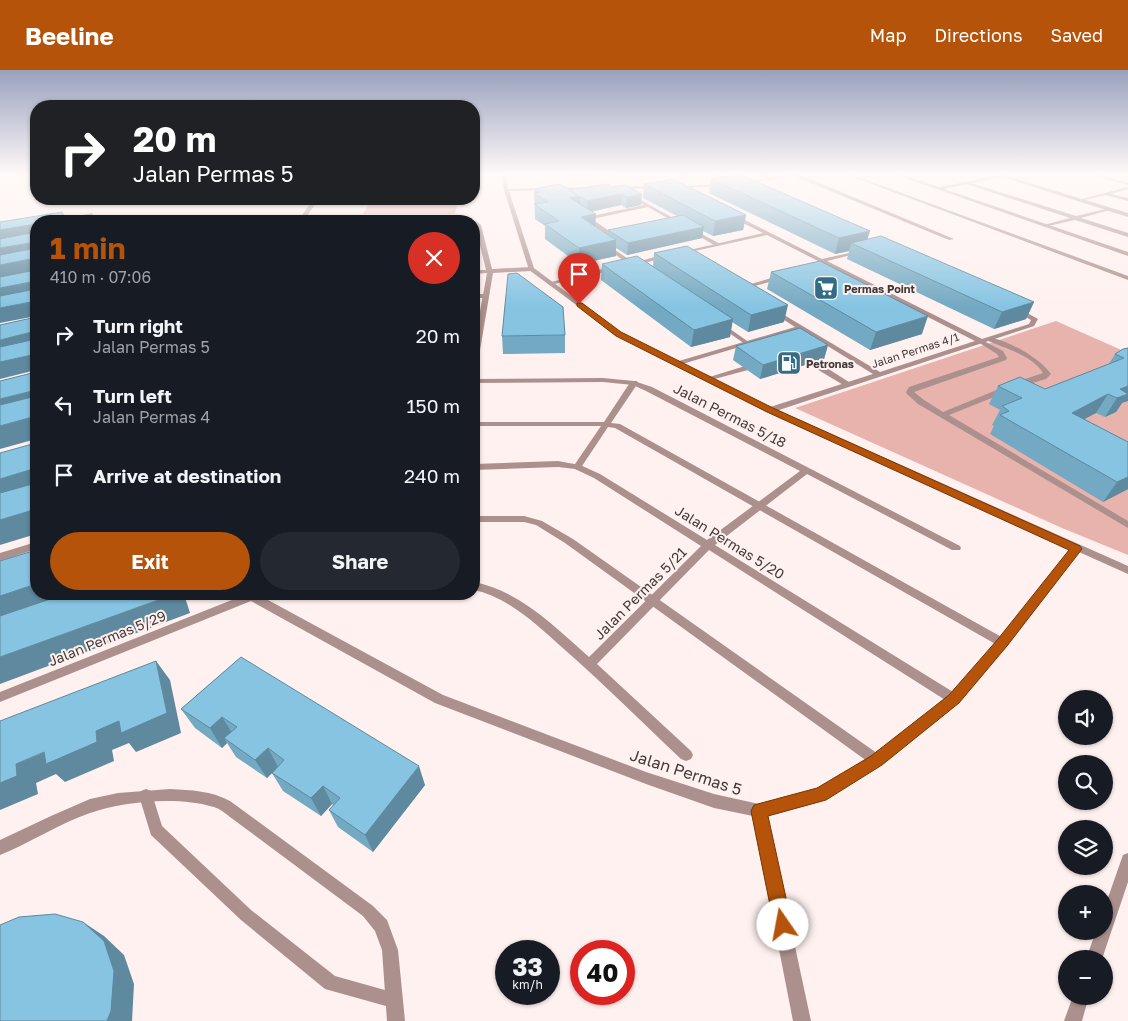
<!DOCTYPE html>
<meta charset="utf-8">
<style>
body{margin:0;font-family:"Golos Text",sans-serif;background:#242831;color:#f1f3f6;height:100vh;display:flex;flex-direction:column;font-size:19px;white-space:nowrap}
*{box-sizing:border-box;margin:0}
p{font-size:16px;color:#9ea1a6}
.icon{flex:none;width:28px;height:28px;fill:none;stroke:currentColor;stroke-width:2;stroke-linecap:round;stroke-linejoin:round}
.map{position:relative;flex:1;overflow:hidden}
.sheet{position:absolute;left:30px;top:145px;width:450px;height:385px;display:flex;flex-direction:column;background:#171b24;border-radius:20px;box-shadow:0 1px 4px #0004}
.sheet>*{flex:none}
.hud{position:absolute;left:30px;top:30px;width:450px;height:105px;border-radius:20px;box-shadow:0 1px 4px #0004;background:#202124;color:#fff;overflow:hidden}
.buttons{position:absolute;left:1058px;top:620px;display:grid;gap:10px}
.buttons a{display:grid;place-items:center;width:55px;height:55px;border-radius:50%;background:#171b24;box-shadow:0 1px 4px #0004;font-size:25px}
.speed{position:absolute;left:495px;top:870px;display:flex;gap:10px;font-size:25px;font-weight:700;text-align:center}
.speed>*{display:grid;place-content:center;width:65px;height:65px;border-radius:50%;background:#171b24;box-shadow:0 1px 4px #0004;line-height:1}
.speed small{font-size:12px;font-weight:400}
.speed .limit{border:8px solid #d22;background:#fff;color:#111}
.pin{position:absolute;display:grid;place-items:center;width:42px;height:42px;color:#fff;margin:-51px -21px;border-radius:50% 50% 50% 0;rotate:-45deg;box-shadow:0 0 5px #0007}
.pin .icon{rotate:45deg}
.me{position:absolute;width:55px;margin:-28px;rotate:348deg;stroke-linejoin:round;filter:drop-shadow(0 0 4px #0008)}
.turn{display:flex;align-items:center;gap:18px;height:105px;padding:0 20px;font-size:22px}
.turn .icon{width:65px;height:65px;stroke-width:2.5}
.turn b{display:block;font-size:35px;line-height:42px}
.round{display:grid;place-items:center;flex:none;width:52px;height:52px;border-radius:26px;background:#242831}
.head{display:flex;align-items:center;justify-content:space-between;height:85px;padding:0 20px}
h1{font-size:30px;font-weight:700;line-height:38px;color:#b45309}
.action{display:flex;gap:10px;margin-top:auto;padding:10px 20px}
.action a{flex:1;height:58px;border-radius:30px;background:#b45309;color:#fff;font-size:20px;font-weight:700;line-height:58px;text-align:center}
.action a+a{background:#242831;color:#f1f3f6}
ul{padding:0;list-style:none}
li{display:flex;align-items:center;gap:15px;height:70px;padding:0 20px}
li div{flex:1}
li b{display:block;font-size:19px}
li em{font-style:normal}
header{display:flex;align-items:center;gap:30px;box-sizing:border-box;height:70px;padding:0 25px;background:#b45309;color:#fff}
header strong{font-size:24px}
nav{display:flex;gap:28px;margin-inline-start:auto;font-size:18px}
.map>svg:first-child{display:block}
</style>
<header>
<strong>Beeline</strong>
<nav><a>Map</a><a>Directions</a><a>Saved</a></nav>
</header>
<div class="map">
<svg width="1128" height="951" viewBox="0 0 1128 951">
<rect width="100%" height="100%" fill="#fef1ef"/>
<g fill="#e8b3ad">
<path d="M372,129H459L455,144H363Z"/>
<path d="M1056,251L1128,283V485L1062,458L795,338Z"/>
</g>
<g fill="none" stroke-linecap="round" stroke-linejoin="round">
<g fill="#ac908d" fill-rule="evenodd">
<path d="M571,104H639L637,105L504,107L502,106L504,105Z"/>
<path d="M794,104H798L954,169L949,170L794,106Z"/>
<path d="M845,104H850L1128,206V210Z"/>
<path d="M968,112L1076,146L1110,138V140L1081,148L1128,163V167L1075,150L1044,157V155L1070,148L966,114Z"/>
<path d="M1128,117V119L1111,124L1128,128V131L1105,125L1080,131L1078,130Z"/>
<path d="M630,124L720,174L721,175L716,176L648,137L592,149L612,163V165L610,166L586,150L587,147L644,135L628,126Z"/>
<path d="M605,173L637,195V197H633L603,176L602,175Z"/>
<path d="M782,205L784,206V208L740,220L737,218Z"/>
<path d="M474,224H485L488,226L485,228H474Z"/>
<path d="M719,254H723L750,273L745,274L719,256Z"/>
<path d="M986,268C1003,266 1041,289 1051,304L1046,309L1022,316L949,345L1128,451V458L918,334L907,324L906,322L909,317L999,287L997,284L978,272L977,271L980,269L1003,281L1007,288L1006,290L914,322L924,330L943,342L1016,312L1043,303C1032,285 1004,278 986,270Z"/>
<path d="M810,291H816L852,314L851,316H845L810,295Z"/>
<path d="M745,296L749,298L748,300L707,311L703,309Z"/>
<path d="M631,311H637L638,313L611,353L620,354L1007,570L1009,573L1007,576L1003,578L999,576L615,358L608,357L580,399L577,400L573,397L601,356H474V352H604Z"/>
<path d="M474,446H524L542,451L573,469L881,686L883,690L881,694L876,696L871,694L565,473L536,455L524,452H474Z"/>
<path d="M146,719L151,721L162,756L251,840L335,906L399,924L401,930L399,936L393,938L325,919L241,850L151,765L139,726L141,721Z"/>
</g>
<g fill="#ac908d" fill-rule="evenodd">
<path d="M713,104H718L735,112L731,113Z"/>
<path d="M894,104H899L939,117L1007,104L1009,105L1007,106L1128,143V147L1002,107L944,119L1128,182V186Z"/>
<path d="M1089,104H1095L1128,113V115Z"/>
<path d="M111,129H120L93,134L91,133Z"/>
<path d="M311,129H315L317,131L306,148L391,147L476,151L481,155L492,199L531,197L534,199L531,201L493,203L478,292L474,294V274L487,203L474,204V200H486L474,151H135L138,149L300,148L312,131Z"/>
<path d="M92,143L94,146L64,151H53Z"/>
<path d="M733,144L822,189L863,180V182L827,191L982,269L1029,254L1031,250L1014,240V238H1018L1038,249L1034,256L773,342H767V338L873,304L800,259L679,295L672,293L795,257L772,242L771,241L774,239L880,302L975,271L767,165L681,184V182L763,163L731,147Z"/>
<path d="M666,184L668,185V187L632,196L629,194Z"/>
<path d="M615,196L617,197V199L550,215L547,213Z"/>
<path d="M603,308L634,311L652,317L960,476L961,478L960,480H952L807,404L715,475L958,625L960,629L958,633L954,634L950,633L709,480L597,594L691,681L693,685L691,689L686,691L681,689C643,653 605,615 565,580C538,556 510,528 474,520V512C520,521 555,557 589,587L701,476L594,408L575,399L558,397L474,400V394L558,391L580,395L600,404L707,470L800,401L646,321L633,315L603,312L474,313V309Z"/>
<path d="M36,472V479L0,491V483Z"/>
<path d="M170,719C191,720 212,721 230,731L373,836L387,850L398,880L405,951H387L382,880L375,861L363,846L230,747C225,743 220,739 214,737C178,726 124,731 90,743C58,754 30,773 0,785V770L51,746L90,729L118,723Z"/>
<path d="M1128,783V812L1102,889H1086L1096,861H1104V839L1123,785Z"/>
<path d="M1073,926H1089L1082,951H1064Z"/>
</g>
<g fill="#ac908d" fill-rule="evenodd">
<path d="M502,104H506L508,119L592,117L590,119L509,121L534,198L621,263L773,338L1128,496V504L1079,482L1007,576L958,633L881,694L825,730L767,746L811,951H793L753,746L714,738L646,714L435,633L251,531L0,632V622L247,524H257L443,625L646,702L714,724L759,734L817,719L871,686L950,625L999,570L1071,479L767,342L617,265L529,200L504,120Z"/>
<path d="M796,104H805L741,114L739,113Z"/>
<path d="M722,114L724,116L674,118L672,117Z"/>
<path d="M657,116L659,118L617,119L615,118L617,117Z"/>
</g>
</g>
<g fill="#73a9c2">
<path d="M711,109L868,169L1034,232L1026,249L994,259L847,189L849,181L835,184L709,123Z"/>
<path d="M607,114L641,135L626,138L621,135L591,142L595,157L607,165L608,160L677,146L643,128L644,114L746,145L743,160L713,166L703,161L702,168L627,185L616,178V186L579,194L545,169V156L535,149L534,119L569,120Z"/>
<path d="M654,183L784,252L748,262L732,252L730,267L691,277L601,210L602,194L653,196Z"/>
<path d="M771,202L922,264L870,280L767,219Z"/>
<path d="M565,265V283L503,284L502,266Z"/>
<path d="M828,275L824,289L760,309L733,290L736,276Z"/>
<path d="M1123,279L1122,333L1116,342L1105,347L1096,343L1084,349L1128,372V419L1103,432L990,364L994,356L992,355L1000,340L989,334L998,316L1045,319L1109,294L1115,284Z"/>
<path d="M241,587L425,715L373,782L338,757L329,740L333,735L332,734L321,746L283,721L272,703L267,708L236,687L227,673L222,678L195,658L181,639Z"/>
</g>
<g fill="#5e899e">
<path d="M622,124L621,135L587,142V131Z"/>
<path d="M642,124L641,135L626,138L627,127Z"/>
<path d="M580,126V141L570,128Z"/>
<path d="M62,142L66,151H51Z"/>
<path d="M596,144L595,159L581,147Z"/>
<path d="M746,145L743,160L713,166L715,151Z"/>
<path d="M36,154V167L0,173V160Z"/>
<path d="M704,157L702,168L627,185L628,173Z"/>
<path d="M870,161L865,177L851,173L849,181L835,184L839,168Z"/>
<path d="M616,170V186L579,194V178Z"/>
<path d="M36,172V185L0,192V178Z"/>
<path d="M36,188V202L0,209V195Z"/>
<path d="M36,211V225L0,233V218Z"/>
<path d="M36,231V246L0,253V238Z"/>
<path d="M1034,232L1026,249L994,259L1002,242Z"/>
<path d="M788,235L784,252L748,262L751,245Z"/>
<path d="M928,246L922,264L870,280L876,262Z"/>
<path d="M733,249L730,267L691,277L694,260Z"/>
<path d="M36,261V277L0,285V270Z"/>
<path d="M828,275L824,289L760,309L763,295Z"/>
<path d="M36,284V300L0,309V292Z"/>
<path d="M1128,316V331L1122,333L1116,342L1105,347L1117,328L1120,319Z"/>
<path d="M36,320V336L0,346V329Z"/>
<path d="M1108,324L1096,343L1060,362L1072,343Z"/>
<path d="M36,346V369L0,379V356Z"/>
<path d="M36,398V422L0,433V409Z"/>
<path d="M1128,407V419L1103,432L1117,412Z"/>
<path d="M36,439V464L0,475V450Z"/>
<path d="M36,514V524H84L0,552V526Z"/>
<path d="M175,524H184L190,543L0,614V587Z"/>
<path d="M156,591L170,610L181,663L136,682L129,673L112,680L114,691L65,712L56,704L36,713L38,724L0,740V713L16,694L96,661Z"/>
<path d="M222,647L234,666L224,668L227,673L222,678L210,658Z"/>
<path d="M268,678L278,697L267,708L255,690Z"/>
<path d="M419,696L425,715L373,782L365,765Z"/>
<path d="M323,716L332,734L321,746L311,728Z"/>
<path d="M83,852L104,866L124,885L134,914L132,951H107Z"/>
</g>
<g fill="#86c4e2" stroke="#5e899e">
<path d="M739,104L870,161L839,168L711,109Z"/>
<path d="M673,109L746,145L715,151L644,114Z"/>
<path d="M560,114L580,126L570,128L596,144L581,147L616,170L579,178L545,154L559,151L534,134L548,132L534,123L540,122L534,119Z"/>
<path d="M607,114L612,117L625,115L642,124L627,127L622,124L587,131L569,120Z"/>
<path d="M62,142L65,149L51,151H36V154L0,160V152Z"/>
<path d="M683,145L704,157L628,173L608,160Z"/>
<path d="M36,162V172L0,178V169Z"/>
<path d="M881,166L1034,232L1002,242L851,173Z"/>
<path d="M687,176L788,235L751,245L654,183Z"/>
<path d="M36,178V188L0,195V185Z"/>
<path d="M637,186L733,249L694,260L602,194Z"/>
<path d="M820,191L928,246L876,262L771,202Z"/>
<path d="M36,200V211L0,218V207Z"/>
<path d="M517,203L563,237L565,265L502,266L508,204Z"/>
<path d="M36,219V231L0,238V226Z"/>
<path d="M36,247V261L0,270V255Z"/>
<path d="M800,258L828,275L763,295L736,276Z"/>
<path d="M36,269V284L0,292V277Z"/>
<path d="M1128,278V316L1120,319L1128,324L1117,328L1108,324L1072,343L1128,372V407L1117,412L1000,345L1009,341L1002,336L1022,328L998,316L1020,307L1045,319L1124,288L1115,284L1123,279Z"/>
<path d="M36,302V320L0,329V311Z"/>
<path d="M36,326V346L0,356V335Z"/>
<path d="M36,373V398L0,409V383Z"/>
<path d="M36,413V439L0,450V423Z"/>
<path d="M36,480V514L0,526V491Z"/>
<path d="M65,524H175L0,587V546Z"/>
<path d="M241,587L419,696L365,765L329,740L340,728L323,716L311,728L272,703L284,690L268,678L255,690L224,668L237,657L222,647L210,658L181,639Z"/>
<path d="M156,591L167,643L121,663L119,651L96,661L97,672L46,694L44,682L16,694L17,706L0,713V651Z"/>
<path d="M55,844L83,852L104,871L114,901L111,941L107,951H0V855L19,847Z"/>
</g>
<linearGradient id="sky" x2="0" y2="1"><stop stop-color="#98a1bd"/><stop offset="0.44" stop-color="#fff9f8"/><stop offset="1" stop-color="#fff9f8" stop-opacity="0"/></linearGradient>
<rect width="1128" height="237" fill="url(#sky)"/>
<path fill="#b45309" stroke="#753606" d="M577,233H582L621,262L773,338L1080,476L1082,479L1007,576L959,633L882,695L826,730L768,746L792,855L789,862L783,864L776,862L774,855L751,741L754,735L817,718L871,686L949,625L998,569L1069,480L767,342L616,266L577,236Z"/>
<defs>
<symbol id="supermarket-square" viewBox="-11 -11 22 22"><rect x="-9" y="-9" width="18" height="18" rx="4" fill="#336c86" stroke="#fef1ef"/><path d="M-6-5.5h2.5l.6 2H6L4.5 2H-2.5L-4.4-4H-6ZM-1.5 3.2a1.3 1.3 0 1 0 .1 0ZM3 3.2a1.3 1.3 0 1 0 .1 0Z" fill="#fff"/></symbol>
<symbol id="fuel-square" viewBox="-11 -11 22 22"><rect x="-9" y="-9" width="18" height="18" rx="4" fill="#336c86" stroke="#fef1ef"/><path d="M-5.5-6h7V0h2V4h1.3V-2.5L3-4.5l.8-.8L6-3V5H2.5V1h-1V6h-7ZM-4.2-4.7v3.2H.2V-4.7Z" fill="#fff"/></symbol>
</defs>
<g fill-rule="evenodd">
<use href="#supermarket-square" x="812" y="204" width="28" height="28"/>
<use href="#fuel-square" x="775" y="279" width="28" height="28"/>
</g>
<g text-anchor="middle" dominant-baseline="central" stroke-width="4" stroke-linejoin="round" paint-order="stroke">
<g font-size="11" font-weight="bold" fill="#423a38" stroke="#fef1ef" text-anchor="start">
<text x="844" y="218">Permas Point</text>
<text x="806" y="293">Petronas</text>
</g>
<g font-size="11" fill="#423a38" stroke="#fef1ef">
<text transform="translate(915 280) rotate(-18)">Jalan Permas 4/1</text>
</g>
<g font-size="14" fill="#423a38" stroke="#fef1ef">
<text transform="translate(730 345) rotate(27)">Jalan Permas 5/18</text>
<text transform="translate(730 472) rotate(32)">Jalan Permas 5/20</text>
<text transform="translate(640 523) rotate(-45)">Jalan Permas 5/21</text>
<text transform="translate(107 568) rotate(-22)">Jalan Permas 5/29</text>
</g>
<g font-size="16" fill="#423a38" stroke="#fef1ef">
<text transform="translate(686 702) rotate(18)">Jalan Permas 5</text>
</g>
</g>
</svg>
<div class="buttons">
<a><svg class="icon" aria-label="sound" viewBox="0 0 24 24"><path d="M4 9h4l5-4v14l-5-4H4zM17 9q2 3 0 6"/></svg></a>
<a><svg class="icon" aria-label="search" viewBox="0 0 24 24"><circle cx="10" cy="10" r="6"/><path d="M15 15l6 6"/></svg></a>
<a><svg class="icon" aria-label="layers" viewBox="0 0 24 24"><path d="M12 4l9 5-9 5-9-5zM3 14l9 5 9-5"/></svg></a>
<a>+</a>
<a>−</a>
</div>
<div class="speed"><div>33<small>km/h</small></div><div class="limit">40</div></div>
<div class="pin" style="left:579px;top:234px;background:#d93025"><svg class="icon" aria-label="arrive" viewBox="0 0 24 24"><path d="M6 21V4h12l-3 4 3 4H6"/></svg></div>
<svg class="me" style="left:783px;top:855px" viewBox="-20 -20 40 40"><circle r="19" fill="#fff"/><path d="M0-13L10 11 0 6-10 11z" fill="#b45309"/></svg>
<div class="hud">
<div class="turn"><svg class="icon" aria-label="right" viewBox="0 0 24 24"><path d="M7 20v-9h11M14 6l5 5-5 5"/></svg><div><b>20 m</b>Jalan Permas 5</div></div>
</div>
<section class="sheet">
<div class="head"><div><h1>1 min</h1><p>410 m · 07:06</p></div><a class="round" style="background:#d93025;color:#fff"><svg class="icon" aria-label="close" viewBox="0 0 24 24"><path d="M6 6l12 12M18 6L6 18"/></svg></a></div>
<ul>
<li><svg class="icon" aria-label="right" viewBox="0 0 24 24"><path d="M7 20v-9h11M14 6l5 5-5 5"/></svg><div><b>Turn right</b><p>Jalan Permas 5</p></div><em>20 m</em></li>
<li><svg class="icon" aria-label="left" viewBox="0 0 24 24"><path d="M17 20v-9H6M10 6l-5 5 5 5"/></svg><div><b>Turn left</b><p>Jalan Permas 4</p></div><em>150 m</em></li>
<li><svg class="icon" aria-label="arrive" viewBox="0 0 24 24"><path d="M6 21V4h12l-3 4 3 4H6"/></svg><div><b>Arrive at destination</b></div><em>240 m</em></li>
</ul>
<div class="action"><a>Exit</a><a>Share</a></div>
</section>
</div>
